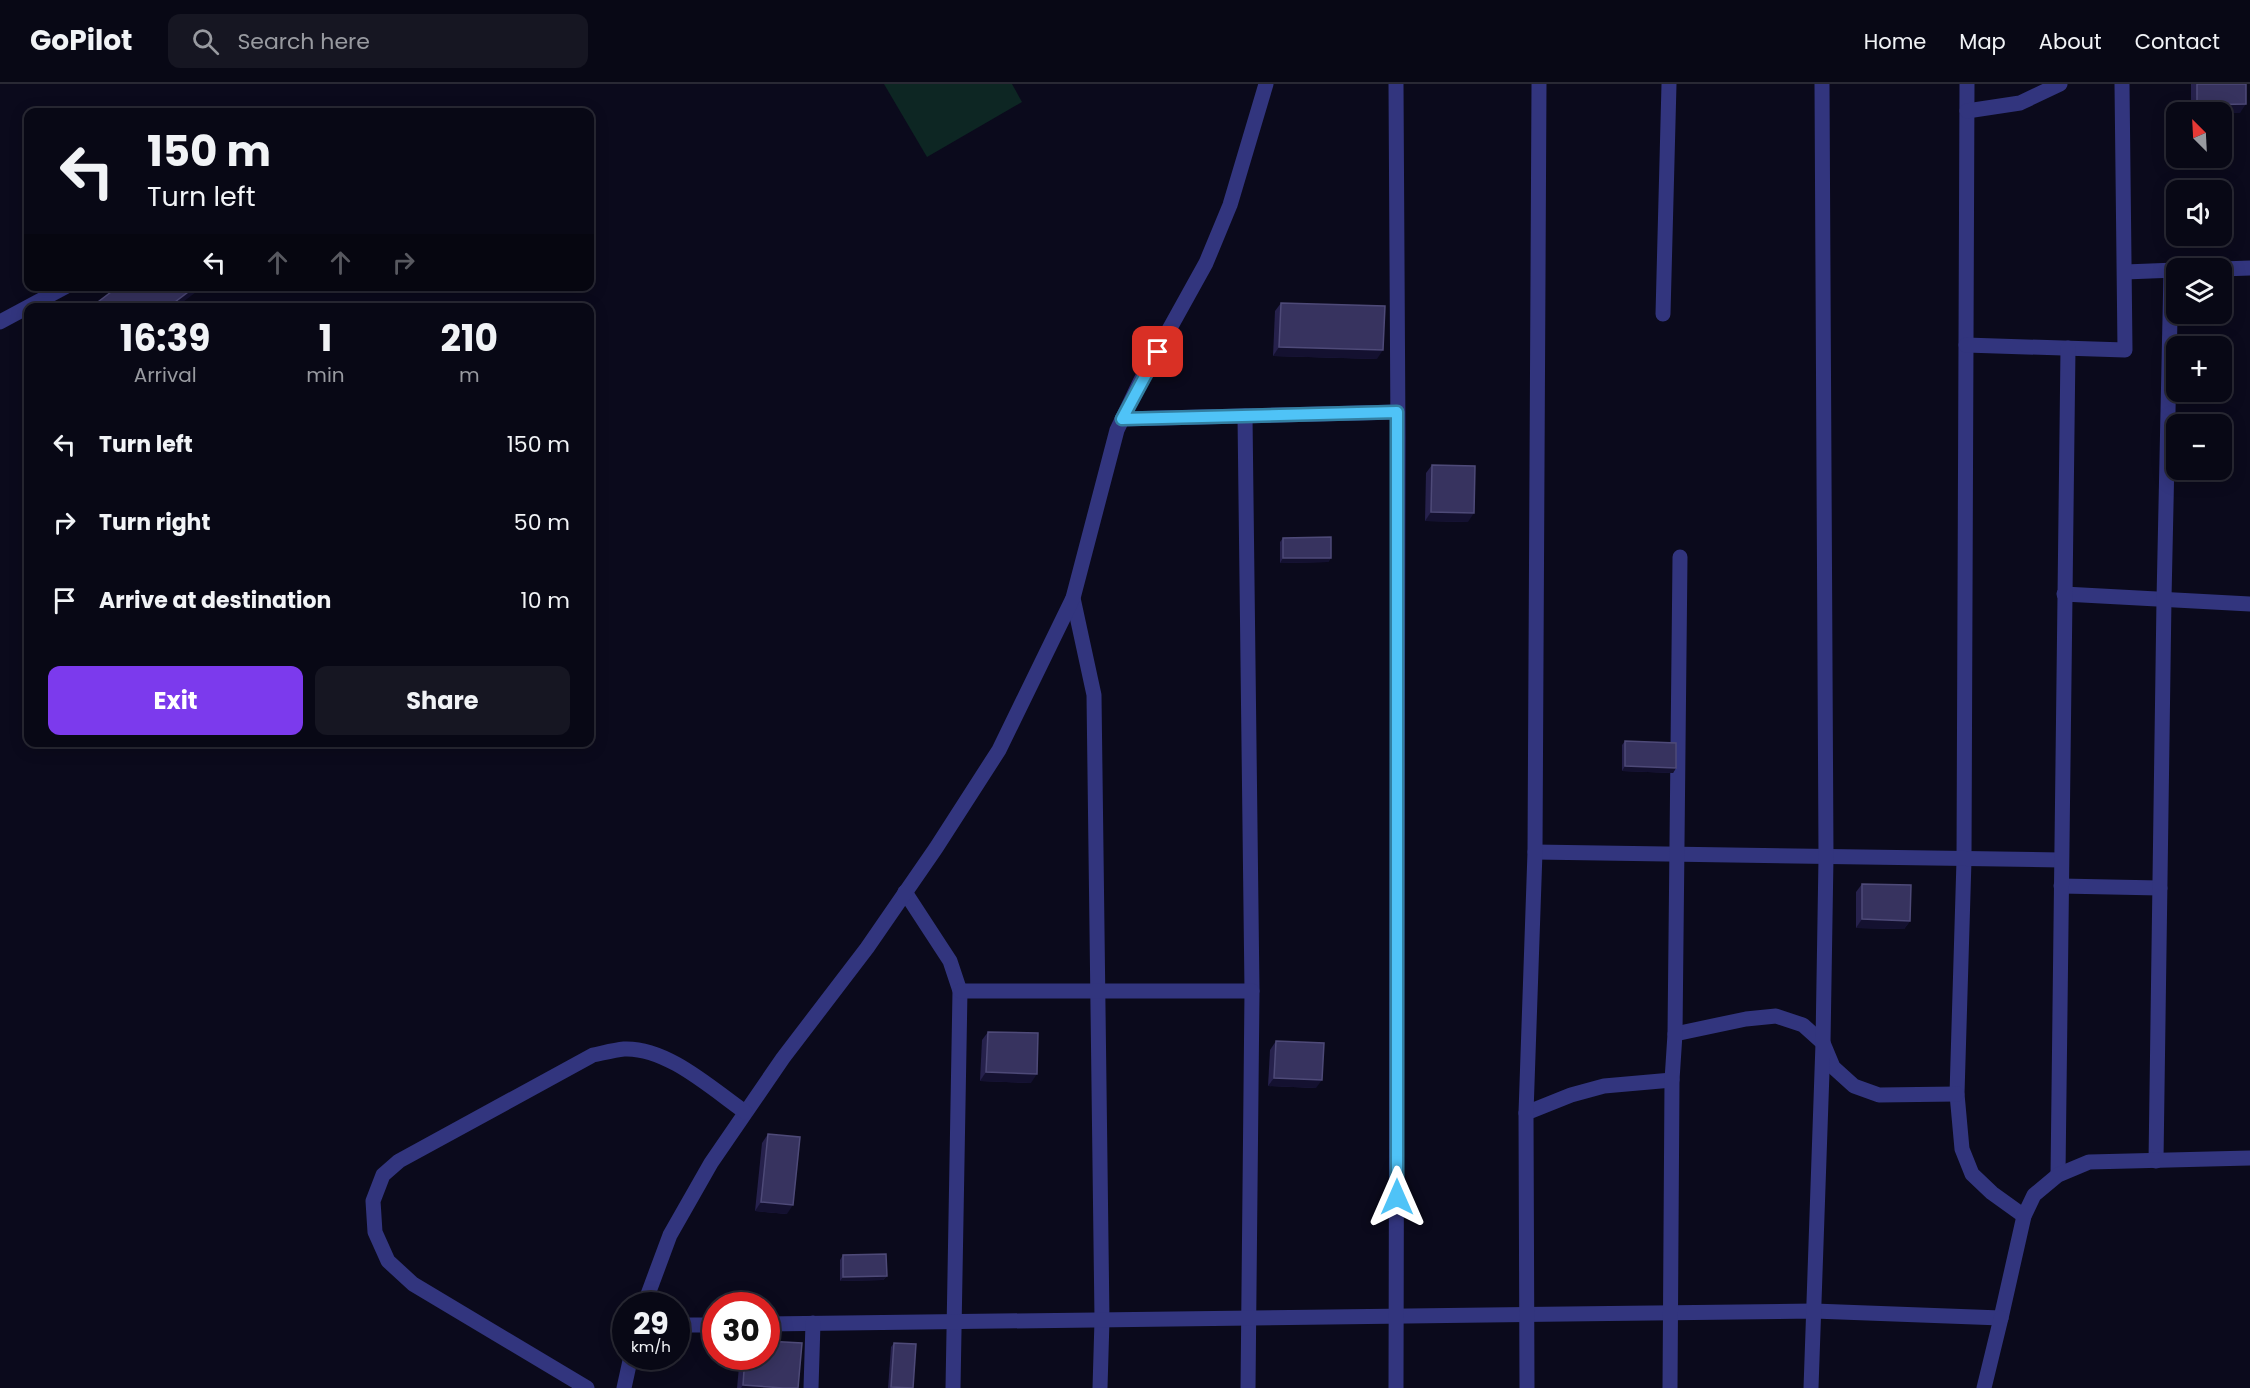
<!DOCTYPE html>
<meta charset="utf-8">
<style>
body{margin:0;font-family:Poppins,sans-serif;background:#161622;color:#f1f3f6;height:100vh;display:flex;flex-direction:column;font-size:22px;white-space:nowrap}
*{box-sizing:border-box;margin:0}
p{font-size:20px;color:#989aa0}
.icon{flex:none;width:33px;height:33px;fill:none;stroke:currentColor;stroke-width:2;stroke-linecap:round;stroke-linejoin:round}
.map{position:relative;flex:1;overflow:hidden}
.panel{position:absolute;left:24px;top:219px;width:570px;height:444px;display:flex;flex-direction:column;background:#080815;border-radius:12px;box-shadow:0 3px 15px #0003,0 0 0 2px #292934}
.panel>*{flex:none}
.guide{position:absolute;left:24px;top:24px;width:570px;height:183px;border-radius:12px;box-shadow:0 3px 15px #0003,0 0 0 2px #292934;background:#080815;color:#f1f3f6;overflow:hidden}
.needle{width:39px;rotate:336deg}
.controls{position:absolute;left:2166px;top:18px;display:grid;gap:12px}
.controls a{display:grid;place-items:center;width:66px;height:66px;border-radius:12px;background:#080815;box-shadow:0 3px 15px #0003,0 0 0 2px #292934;font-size:30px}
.speed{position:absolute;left:612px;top:1208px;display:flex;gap:12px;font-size:30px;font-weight:700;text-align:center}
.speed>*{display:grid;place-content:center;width:78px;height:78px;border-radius:50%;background:#080815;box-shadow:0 3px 15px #0003,0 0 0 2px #292934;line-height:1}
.speed small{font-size:15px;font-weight:400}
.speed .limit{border:9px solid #d22;background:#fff;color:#111}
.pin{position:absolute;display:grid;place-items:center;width:51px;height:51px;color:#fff;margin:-26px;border-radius:12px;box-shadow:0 3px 9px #0006}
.me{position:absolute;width:66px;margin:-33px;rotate:0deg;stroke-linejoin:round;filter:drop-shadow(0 0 4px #0008)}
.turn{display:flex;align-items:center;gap:21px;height:126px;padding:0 24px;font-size:27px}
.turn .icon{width:78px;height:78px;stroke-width:2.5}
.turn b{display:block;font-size:42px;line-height:51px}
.lanes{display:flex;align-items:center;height:57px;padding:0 24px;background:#0003;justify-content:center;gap:30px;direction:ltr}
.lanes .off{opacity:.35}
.eta{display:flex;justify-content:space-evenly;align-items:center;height:102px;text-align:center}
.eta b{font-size:36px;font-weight:700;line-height:42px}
.primary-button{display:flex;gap:12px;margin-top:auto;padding:12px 24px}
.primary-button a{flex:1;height:69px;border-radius:12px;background:#7c3aed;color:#fff;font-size:24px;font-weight:700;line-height:69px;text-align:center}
.primary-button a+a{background:#161622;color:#f1f3f6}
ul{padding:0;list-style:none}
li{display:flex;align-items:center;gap:18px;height:78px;padding:0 24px}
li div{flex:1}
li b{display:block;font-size:22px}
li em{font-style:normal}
header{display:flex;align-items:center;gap:36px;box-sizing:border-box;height:84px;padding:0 30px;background:#080815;border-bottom:2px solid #292934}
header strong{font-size:28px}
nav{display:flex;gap:33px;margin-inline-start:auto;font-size:21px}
.search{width:420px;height:54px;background:#161622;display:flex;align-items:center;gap:15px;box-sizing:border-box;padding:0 21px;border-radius:12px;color:#989aa0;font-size:22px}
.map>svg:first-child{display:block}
</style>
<header>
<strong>GoPilot</strong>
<div class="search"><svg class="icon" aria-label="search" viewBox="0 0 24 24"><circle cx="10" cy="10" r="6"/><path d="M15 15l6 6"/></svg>Search here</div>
<nav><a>Home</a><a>Map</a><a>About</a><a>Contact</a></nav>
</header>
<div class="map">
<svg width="2250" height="1304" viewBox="0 0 2250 1304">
<rect width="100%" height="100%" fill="#0b0a1c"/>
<path fill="#0d2623" d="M884,0H1012L1022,18L927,73Z"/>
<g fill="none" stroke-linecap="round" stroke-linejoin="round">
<path stroke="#32357e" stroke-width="15" d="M0,238L67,202"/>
<g stroke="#32357e" stroke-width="15">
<path d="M1967,0L1964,776L1957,1010L1962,1065L1972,1090L1992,1109L2024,1132"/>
<path d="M1967,27L2020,19L2060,0"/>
<path d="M2222,185L2250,184"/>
<path d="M2125,188L2176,186"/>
<path d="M1663,230L1669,0"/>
<path d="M1966,261L2125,266L2122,0"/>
<path d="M1245,332L1252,907"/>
<path d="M1122,335L1397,328"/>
<path d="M2064,510L2250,520"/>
<path d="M1073,514L1094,611L1102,1236L1100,1304"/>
<path d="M1535,768L2061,776"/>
<path d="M2061,802L2160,804"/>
<path d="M905,808L950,877L960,907L953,1304"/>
<path d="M960,907H1252L1248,1304"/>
<path d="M1675,950L1746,935L1776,932L1803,941L1823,959L1833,983L1854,1002L1879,1011L1957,1010"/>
<path d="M1526,1029L1571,1011L1604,1002L1672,996"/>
<path d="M2156,1077L2164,515L2171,187"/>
<path d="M2058,1091L2068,264"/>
<path d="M644,1221L670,1151L711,1079L783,974L867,864L936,764L999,666L1073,514L1117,346L1140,298L1206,179L1230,121L1266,0"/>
<path d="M766,1240L1814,1227L2001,1234L2024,1132L2034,1111L2058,1091L2089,1078L2250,1074"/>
<path d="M676,1241H716"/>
<path d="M587,1304L413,1200L388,1177L375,1148L373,1117L383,1091L399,1077L593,971C603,969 614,966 624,965C667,963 712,1005 745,1028"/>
<path d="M624,1304L631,1272"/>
<path d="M811,1304L813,1239"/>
<path d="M1396,1304L1398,353L1396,0"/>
<path d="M1527,1304L1526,1029L1535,768L1539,0"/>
<path d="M1670,1304L1672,996L1675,950L1680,473"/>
<path d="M1811,1304L1823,959L1826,773L1822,0"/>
<path d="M1984,1304L2001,1234"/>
</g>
</g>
<g fill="#26214c">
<path d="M2191,0H2246L2240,29L2191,28Z"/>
<path d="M1281,219L1377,275L1273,272L1275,227Z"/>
<path d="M1432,381L1468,438L1425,437L1426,389Z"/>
<path d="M1283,454L1331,474L1328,478L1280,479V458Z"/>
<path d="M1625,657L1676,684L1673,689L1622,687V661Z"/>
<path d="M1862,800L1910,837L1904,845L1856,844V808Z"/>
<path d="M988,948L1031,999L980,997L982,956Z"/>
<path d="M1276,957L1316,1004L1268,1002L1270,966Z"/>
<path d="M768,1050L787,1130L755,1127L762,1059Z"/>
<path d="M843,1171L887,1192L883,1196L840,1197V1176Z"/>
<path d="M894,1259L913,1304H888L891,1263Z"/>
<path d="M740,1272H766L798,1304H737Z"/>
</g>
<g fill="#141130">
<path d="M2246,20L2240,29L2192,28L2197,21Z"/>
<path d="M196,202H204L175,224H167Z"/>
<path d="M1279,263L1383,266L1377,275L1273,272Z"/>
<path d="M1431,428L1474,429L1468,438L1425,437Z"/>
<path d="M1283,474H1331L1328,478L1280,479Z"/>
<path d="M1625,682L1676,684L1673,689L1622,687Z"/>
<path d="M1862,835L1910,837L1904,845L1856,844Z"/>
<path d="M986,988L1037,990L1031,999L980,997Z"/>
<path d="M1274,994L1322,996L1316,1004L1268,1002Z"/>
<path d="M761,1118L793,1121L787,1130L755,1127Z"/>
<path d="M887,1192L883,1196L840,1197L843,1193Z"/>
<path d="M743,1301L783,1304H741Z"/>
</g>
<g fill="#37335f" stroke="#4e4a78" stroke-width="1.5">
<path d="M2197,0H2246V20L2197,21Z"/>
<path d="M119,202H196L167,224H90Z"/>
<path d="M1281,219L1385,222L1383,266L1279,263Z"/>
<path d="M1432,381L1475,382L1474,429L1431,428Z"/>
<path d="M1331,453V474H1283V454Z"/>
<path d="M1625,657L1676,659V684L1625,682Z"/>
<path d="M1862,800L1911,801L1910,837L1862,835Z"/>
<path d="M988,948L1038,949L1037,990L986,988Z"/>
<path d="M1276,957L1324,959L1322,996L1274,994Z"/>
<path d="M768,1050L800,1053L793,1121L761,1118Z"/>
<path d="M886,1170L887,1192L843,1193V1171Z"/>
<path d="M766,1257L802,1259L798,1304H783L743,1301L745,1272H766Z"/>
<path d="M894,1259L916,1260L913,1304L891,1303Z"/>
</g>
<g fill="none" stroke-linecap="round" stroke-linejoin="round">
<defs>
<path id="route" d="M1158,268L1122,335L1397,328V1113"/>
</defs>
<use href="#route" stroke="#337fa1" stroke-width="15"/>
<use href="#route" stroke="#4fc3f7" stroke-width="10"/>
</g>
</svg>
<div class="controls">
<a><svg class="needle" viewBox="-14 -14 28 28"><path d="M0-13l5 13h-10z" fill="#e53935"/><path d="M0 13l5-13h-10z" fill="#989aa0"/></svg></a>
<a><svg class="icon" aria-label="sound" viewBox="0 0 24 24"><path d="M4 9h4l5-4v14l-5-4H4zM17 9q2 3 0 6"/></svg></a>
<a><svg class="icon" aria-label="layers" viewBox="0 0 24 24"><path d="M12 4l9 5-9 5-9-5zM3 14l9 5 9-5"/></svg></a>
<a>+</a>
<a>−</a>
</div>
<div class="speed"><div>29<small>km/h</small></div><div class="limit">30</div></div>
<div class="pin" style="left:1158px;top:268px;background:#d93025"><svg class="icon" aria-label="arrive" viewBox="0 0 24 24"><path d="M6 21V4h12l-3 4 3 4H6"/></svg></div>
<svg class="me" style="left:1397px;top:1113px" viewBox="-20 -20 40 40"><path d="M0-17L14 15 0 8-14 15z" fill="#4fc3f7" stroke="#fff" stroke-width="4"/></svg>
<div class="guide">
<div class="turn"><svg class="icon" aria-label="left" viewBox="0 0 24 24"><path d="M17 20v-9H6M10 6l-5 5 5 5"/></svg><div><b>150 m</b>Turn left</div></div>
<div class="lanes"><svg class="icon" aria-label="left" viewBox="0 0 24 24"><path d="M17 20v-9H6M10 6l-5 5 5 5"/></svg><svg class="icon off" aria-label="ahead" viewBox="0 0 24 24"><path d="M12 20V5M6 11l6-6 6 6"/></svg><svg class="icon off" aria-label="ahead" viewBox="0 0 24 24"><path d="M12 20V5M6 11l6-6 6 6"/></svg><svg class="icon off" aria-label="right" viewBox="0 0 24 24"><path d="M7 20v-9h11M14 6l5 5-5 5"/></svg></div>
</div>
<section class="panel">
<div class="eta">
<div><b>16:39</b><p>Arrival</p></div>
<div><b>1</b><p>min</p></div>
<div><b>210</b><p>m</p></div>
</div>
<ul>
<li><svg class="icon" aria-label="left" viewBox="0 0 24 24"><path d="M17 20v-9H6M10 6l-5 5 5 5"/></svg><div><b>Turn left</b></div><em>150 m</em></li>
<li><svg class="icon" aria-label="right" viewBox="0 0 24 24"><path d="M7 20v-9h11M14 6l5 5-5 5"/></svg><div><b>Turn right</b></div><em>50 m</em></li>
<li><svg class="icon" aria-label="arrive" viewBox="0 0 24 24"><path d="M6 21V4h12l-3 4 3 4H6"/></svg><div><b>Arrive at destination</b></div><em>10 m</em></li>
</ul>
<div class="primary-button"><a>Exit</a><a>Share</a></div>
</section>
</div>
